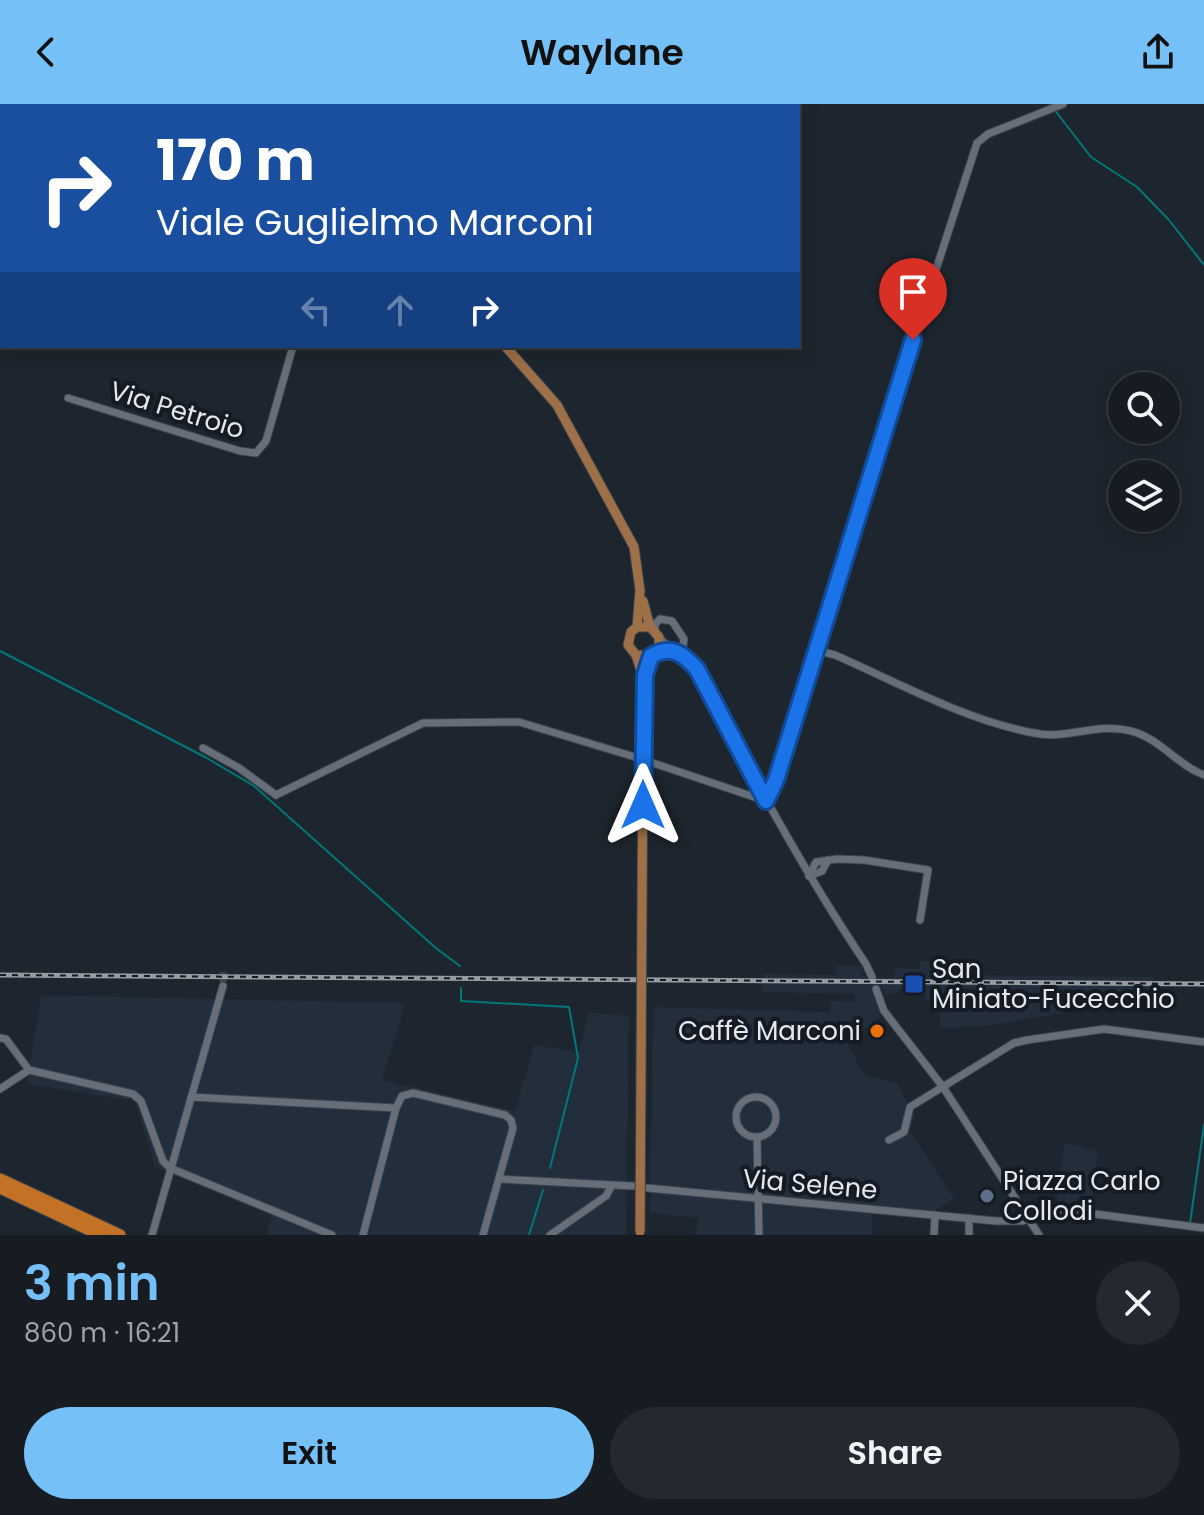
<!DOCTYPE html>
<meta charset="utf-8">
<style>
body{margin:0;font-family:Poppins,sans-serif;background:#23292f;color:#f1f3f6;height:100vh;display:flex;flex-direction:column;font-size:30px;white-space:nowrap}
*{box-sizing:border-box;margin:0}
p{font-size:26px;color:#9ea1a5}
.icon{flex:none;width:44px;height:44px;fill:none;stroke:currentColor;stroke-width:2;stroke-linecap:round;stroke-linejoin:round}
.map{position:relative;height:1131px;overflow:hidden}
.panel{display:flex;flex-direction:column;background:#161c22;flex:1}
.panel>*{flex:none}
.banner{position:absolute;left:0px;top:0px;width:800px;height:244px;box-shadow:0 4px 20px #0003,0 0 0 2px #353a40;background:#1a4fa0;color:#fff;overflow:hidden}
.buttons{position:absolute;left:1108px;top:268px;display:grid;gap:16px}
.buttons a{display:grid;place-items:center;width:72px;height:72px;border-radius:50%;background:#161c22;box-shadow:0 4px 20px #0003,0 0 0 2px #353a40;font-size:40px}
.pin{position:absolute;display:grid;place-items:center;width:68px;height:68px;color:#fff;margin:-82px -34px;border-radius:50% 50% 50% 0;rotate:-45deg;box-shadow:0 0 8px #0007}
.pin .icon{rotate:45deg}
.me{position:absolute;width:88px;margin:-44px;rotate:0deg;stroke-linejoin:round;filter:drop-shadow(0 0 6px #0008)}
.turn{display:flex;align-items:center;gap:28px;height:168px;padding:0 24px;font-size:36px}
.turn .icon{width:104px;height:104px;stroke-width:2.5}
.turn b{display:block;font-size:56px;line-height:68px}
.lanes{display:flex;align-items:center;height:76px;padding:0 24px;background:#0003;justify-content:center;gap:40px;direction:ltr}
.lanes .off{opacity:.35}
.round{display:grid;place-items:center;flex:none;width:84px;height:84px;border-radius:42px;background:#23292f}
.headline{display:flex;align-items:center;justify-content:space-between;height:136px;padding:0 24px}
h1{font-size:48px;font-weight:600;line-height:60px;color:#75c0f6}
.cta{display:flex;gap:16px;margin-top:auto;padding:16px 24px}
.cta a{flex:1;height:92px;border-radius:48px;background:#75c0f6;color:#111;font-size:32px;font-weight:600;line-height:92px;text-align:center}
.cta a+a{background:#23292f;color:#f1f3f6}
header{display:flex;justify-content:space-between;align-items:center;height:104px;padding:0 24px;background:#75c0f6;color:#111;font-size:36px;font-weight:600}
.map>svg:first-child{display:block}
</style>
<header><svg class="icon" aria-label="back" viewBox="0 0 24 24"><path d="M15 5l-7 7 7 7"/></svg>Waylane<svg class="icon" aria-label="share" viewBox="0 0 24 24"><path d="M12 15V3M7 8l5-5 5 5M5 13v7h14v-7"/></svg></header>
<div class="map">
<svg width="1204" height="1131" viewBox="0 0 1204 1131">
<rect width="100%" height="100%" fill="#1d252e"/>
<g fill="#222e3c">
<path d="M920,857L959,858V871L1153,873V889H1069L1067,908L992,921L941,925L939,898L925,897V885H900L899,888L886,891L882,885H872L881,912L847,938L863,970L897,980L915,1012L910,1027L954,1095L922,1114L872,1111V1131H694L700,1114L650,1109L653,903L830,908L831,897L854,898L855,890L763,888V870L835,871L836,862H861V872L894,873L895,864L919,865Z"/>
<path d="M41,891L406,899L382,976L515,1007L534,941L579,948L589,908L629,912L626,1131H266L272,1110L155,1063L135,997L27,980Z"/>
<path d="M1064,1039L1098,1046L1091,1105L1057,1101Z"/>
</g>
<g fill="none" stroke-linecap="round" stroke-linejoin="round">
<g stroke="#00787a" stroke-width="2">
<path d="M1050,0L1091,53L1137,83L1169,116L1204,161"/>
<path d="M0,547L205,653L254,682L437,845L460,862"/>
<path d="M461,884V897L569,903L578,954L550,1064"/>
<path d="M1190,1119L1204,1021"/>
<path d="M529,1131L543,1086"/>
</g>
<path stroke="#3b424b" stroke-width="7" stroke-dasharray="7 3.5" stroke-linecap="butt" d="M223,882V868"/>
<defs>
<g id="minor">
<path d="M0,11L2,12"/>
<path d="M68,294L240,347L256,349L266,337L293,242"/>
<path d="M655,526V520L660,515L672,517L684,535L682,549"/>
<path d="M659,533L663,538L682,549L697,565C749,666 802,765 866,860L872,873"/>
<path d="M816,546L835,551C899,579 965,616 1034,629C1067,636 1098,618 1131,627C1161,635 1177,661 1204,671"/>
<path d="M203,644L239,664L276,691"/>
<path d="M650,658L766,697L776,676L866,382L977,39L988,30L1063,0"/>
<path d="M276,691L423,619L519,618L635,653"/>
<path d="M809,772L816,758L837,755L864,756L928,766L920,816"/>
<path d="M809,772L822,767L828,756"/>
<path d="M876,885L884,907L943,983L1039,1131"/>
<path d="M0,934L6,935L29,966L133,990L141,997L163,1057L170,1064L332,1131"/>
<path d="M0,985L29,966"/>
<circle cx="756" cy="1013" r="20"/>
<path d="M191,993L396,1004"/>
<path d="M757,1034L759,1131"/>
<path d="M889,1036L904,1028L910,1003L1014,939L1027,936L1104,925L1204,938"/>
<path d="M500,1075L633,1082"/>
<path d="M647,1084L996,1117H1022L1064,1106L1204,1124"/>
<path d="M152,1131L223,882"/>
<path d="M363,1131L396,1004L402,992L413,989L505,1011L511,1016L513,1024L483,1131"/>
<path d="M550,1131L606,1092L612,1081"/>
<path d="M934,1131L935,1111"/>
<path d="M969,1131V1114"/>
</g>
<g id="major">
<path d="M276,0L278,2"/>
<path d="M505,242L557,301L634,443L640,486L637,523"/>
<path d="M643,497L650,523L659,533V542L651,552L636,551L628,541L631,528L637,523H650"/>
<path d="M636,551L643,573V640"/>
</g>
<g id="highway">
<path d="M0,1075L120,1131"/>
<path d="M0,1084L100,1131"/>
</g>
</defs>
<use href="#minor" stroke="#3c434a" stroke-width="9"/>
<use href="#major" stroke="#3c434a" stroke-width="11"/>
<use href="#highway" stroke="#3c434a" stroke-width="13"/>
<use href="#minor" stroke="#656e79" stroke-width="7"/>
<use href="#major" stroke="#9d7047" stroke-width="9"/>
<use href="#highway" stroke="#c27125" stroke-width="11"/>
<defs>
<path id="rail" d="M0,871L1204,880"/>
</defs>
<use href="#rail" stroke="#949ba2" stroke-width="5"/>
<use href="#rail" stroke="#141b24" stroke-width="2" stroke-dasharray="6" stroke-linecap="butt"/>
<defs>
<path id="major-bridge" d="M640,1128L643,640"/>
</defs>
<use href="#major-bridge" stroke="#3c434a" stroke-width="11" stroke-linecap="butt"/>
<use href="#major-bridge" stroke="#9d7047" stroke-width="9"/>
</g>
<g fill="none" stroke-linecap="round" stroke-linejoin="round">
<defs>
<path id="route" d="M643,701L645,571L651,552C672,540 683,550 697,565L766,697L776,676L913,236"/>
</defs>
<use href="#route" stroke="#114b97" stroke-width="20"/>
<use href="#route" stroke="#1a73e8" stroke-width="14"/>
</g>
<rect fill="#1a4fb4" stroke="#141b24" stroke-width="3" x="904" y="870" width="20" height="20" rx="4"/>
<circle fill="#e8710a" stroke="#141b24" stroke-width="3" cx="877" cy="927" r="8"/>
<circle fill="#5c6f8a" stroke="#141b24" stroke-width="3" cx="987" cy="1092" r="8"/>
<g text-anchor="middle" dominant-baseline="central" stroke-width="8" stroke-linejoin="round" paint-order="stroke">
<g font-size="26" fill="#e4e9f0" stroke="#141b24">
<text transform="translate(177 306) rotate(17)">Via Petroio</text>
<text transform="translate(810 1080) rotate(5)">Via Selene</text>
</g>
<g font-size="26" fill="#e4e9f0" stroke="#141b24" text-anchor="start">
<text x="932" y="865">San<tspan x="932" dy="30">Miniato-Fucecchio</tspan></text>
<text x="861" y="927" text-anchor="end">Caffè Marconi</text>
<text x="1003" y="1077">Piazza Carlo<tspan x="1003" dy="30">Collodi</tspan></text>
</g>
</g>
</svg>
<div class="buttons">
<a><svg class="icon" aria-label="search" viewBox="0 0 24 24"><circle cx="10" cy="10" r="6"/><path d="M15 15l6 6"/></svg></a>
<a><svg class="icon" aria-label="layers" viewBox="0 0 24 24"><path d="M12 4l9 5-9 5-9-5zM3 14l9 5 9-5"/></svg></a>
</div>
<div class="pin" style="left:913px;top:236px;background:#d93025"><svg class="icon" aria-label="arrive" viewBox="0 0 24 24"><path d="M6 21V4h12l-3 4 3 4H6"/></svg></div>
<svg class="me" style="left:643px;top:701px" viewBox="-20 -20 40 40"><path d="M0-17L14 15 0 8-14 15z" fill="#1a73e8" stroke="#fff" stroke-width="4"/></svg>
<div class="banner">
<div class="turn"><svg class="icon" aria-label="right" viewBox="0 0 24 24"><path d="M7 20v-9h11M14 6l5 5-5 5"/></svg><div><b>170 m</b>Viale Guglielmo Marconi</div></div>
<div class="lanes"><svg class="icon off" aria-label="left" viewBox="0 0 24 24"><path d="M17 20v-9H6M10 6l-5 5 5 5"/></svg><svg class="icon off" aria-label="ahead" viewBox="0 0 24 24"><path d="M12 20V5M6 11l6-6 6 6"/></svg><svg class="icon" aria-label="right" viewBox="0 0 24 24"><path d="M7 20v-9h11M14 6l5 5-5 5"/></svg></div>
</div>
</div>
<section class="panel">
<div class="headline"><div><h1>3 min</h1><p>860 m · 16:21</p></div><a class="round"><svg class="icon" aria-label="close" viewBox="0 0 24 24"><path d="M6 6l12 12M18 6L6 18"/></svg></a></div>
<div class="cta"><a>Exit</a><a>Share</a></div>
</section>
